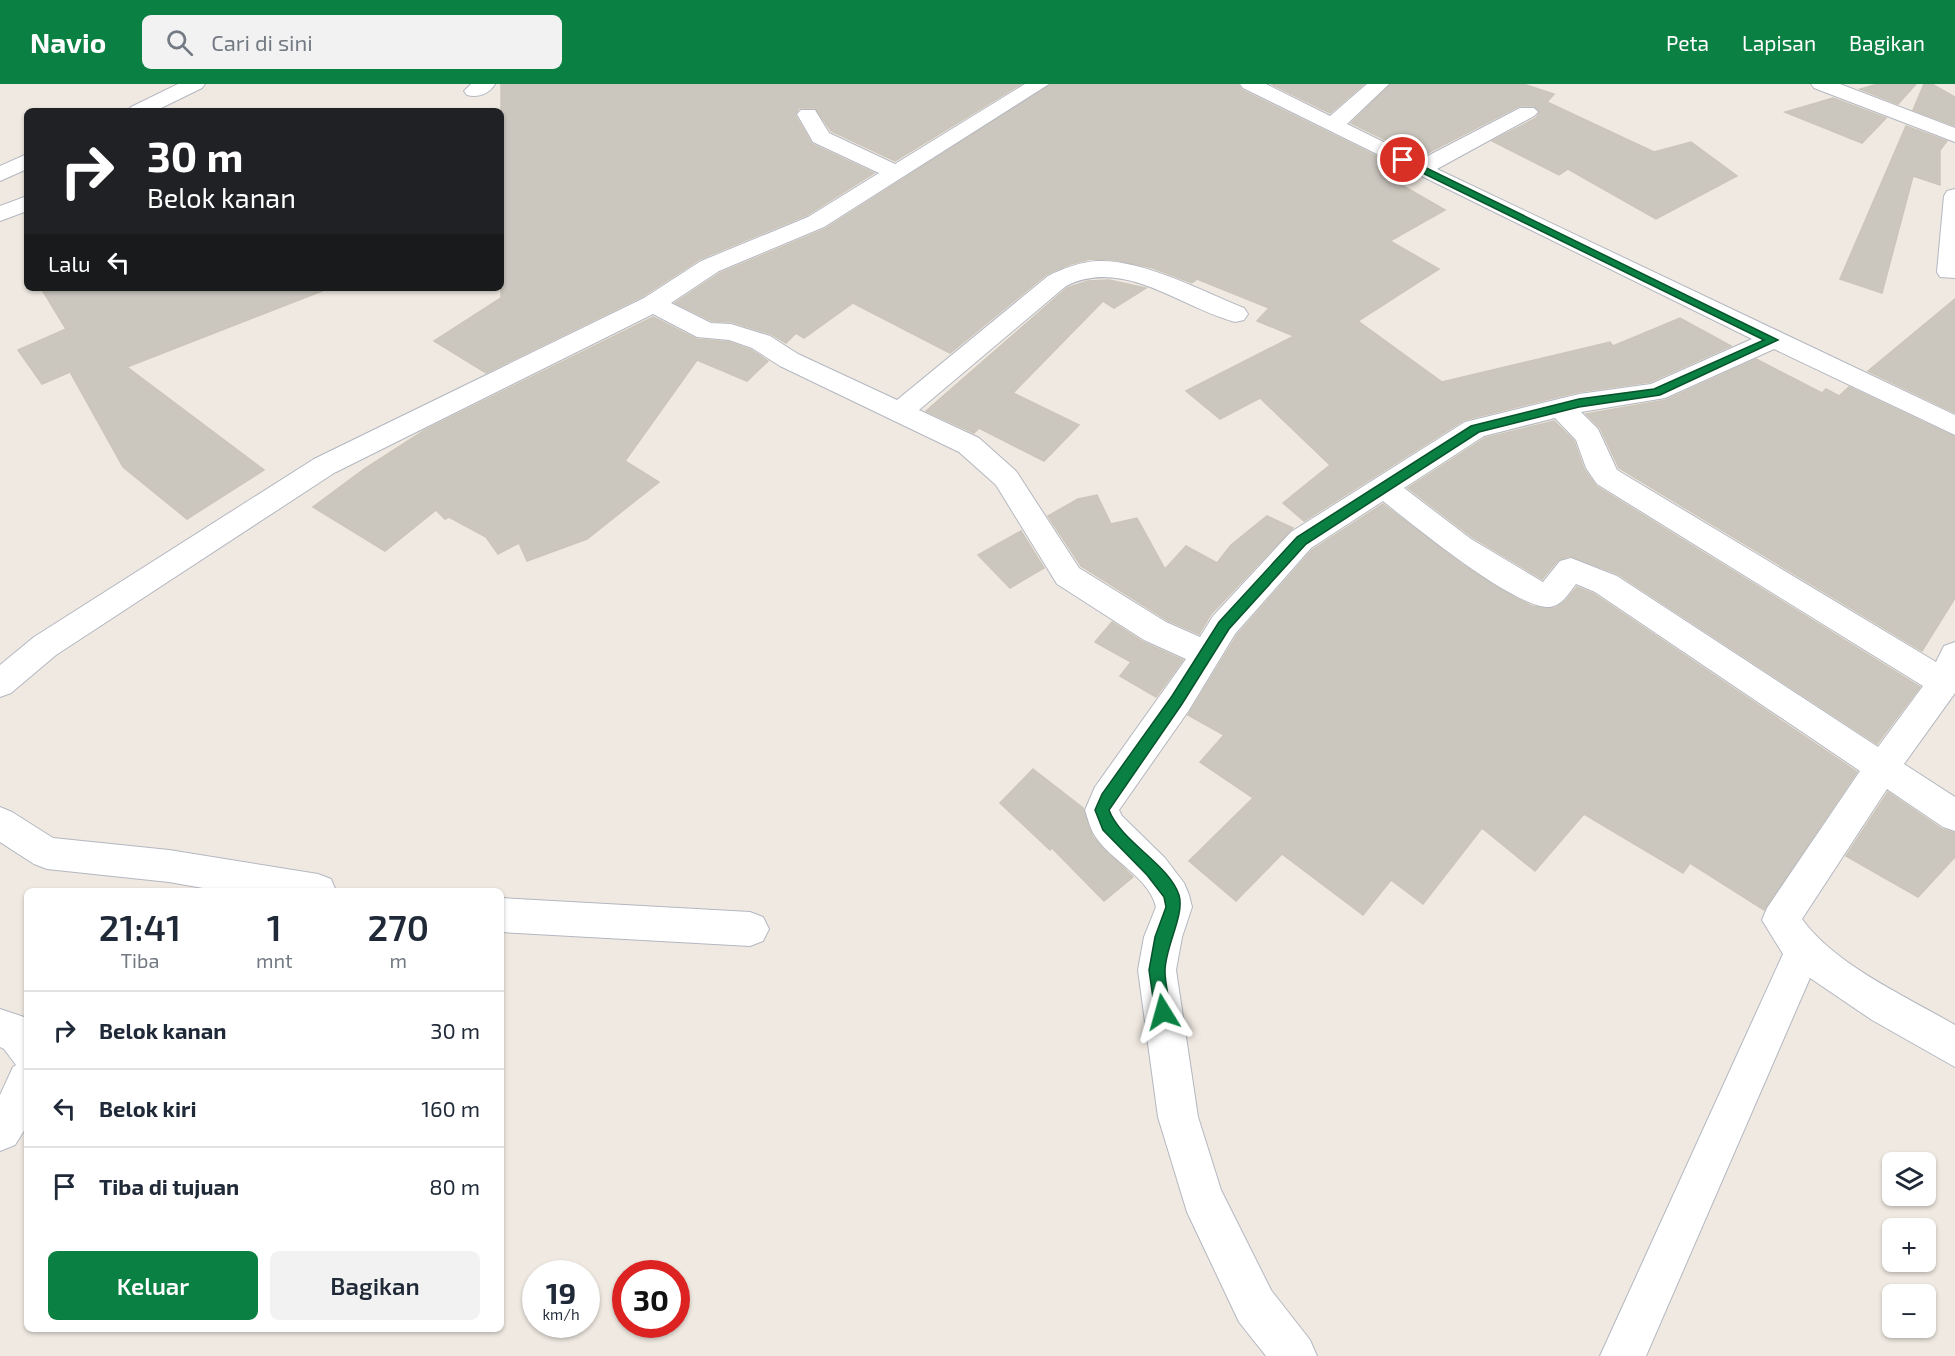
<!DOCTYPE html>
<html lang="id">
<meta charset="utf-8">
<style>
body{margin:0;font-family:"Exo 2",sans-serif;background:#f2f2f3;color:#1f2937;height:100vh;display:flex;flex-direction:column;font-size:22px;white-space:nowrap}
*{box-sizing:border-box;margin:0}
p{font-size:20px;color:#747a83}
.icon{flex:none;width:33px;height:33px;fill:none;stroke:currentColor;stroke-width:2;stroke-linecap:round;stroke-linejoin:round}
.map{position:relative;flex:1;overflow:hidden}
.drawer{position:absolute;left:24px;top:804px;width:480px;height:444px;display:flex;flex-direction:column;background:#fff;border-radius:9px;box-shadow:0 2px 4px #0004}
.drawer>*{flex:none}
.hud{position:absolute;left:24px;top:24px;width:480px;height:183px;border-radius:9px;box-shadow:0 2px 4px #0004;background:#202124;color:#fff;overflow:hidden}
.buttons{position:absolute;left:1882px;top:1068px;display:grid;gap:12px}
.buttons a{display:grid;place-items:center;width:54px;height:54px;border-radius:9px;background:#fff;box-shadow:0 2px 4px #0004;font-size:30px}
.speed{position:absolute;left:522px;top:1176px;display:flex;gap:12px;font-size:30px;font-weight:700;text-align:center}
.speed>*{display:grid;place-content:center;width:78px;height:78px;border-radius:50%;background:#fff;box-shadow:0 2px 4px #0004;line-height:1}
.speed small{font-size:15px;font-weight:400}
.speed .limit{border:9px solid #d22;background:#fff;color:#111}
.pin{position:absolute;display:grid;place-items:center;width:51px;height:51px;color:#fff;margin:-26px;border:3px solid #fff;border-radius:50%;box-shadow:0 2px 6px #0007}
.me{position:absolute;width:66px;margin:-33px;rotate:352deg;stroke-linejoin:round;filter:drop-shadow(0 0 4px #0008)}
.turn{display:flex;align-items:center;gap:21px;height:126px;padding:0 24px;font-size:27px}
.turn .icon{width:78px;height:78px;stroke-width:2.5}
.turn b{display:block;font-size:42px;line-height:51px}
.then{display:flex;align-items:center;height:57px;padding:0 24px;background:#0003;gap:12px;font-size:22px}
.eta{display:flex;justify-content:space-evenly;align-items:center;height:102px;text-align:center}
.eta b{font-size:36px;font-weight:600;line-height:42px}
.action{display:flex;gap:12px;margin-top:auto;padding:12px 24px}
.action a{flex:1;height:69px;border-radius:9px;background:#0b8043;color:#fff;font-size:24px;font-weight:600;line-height:69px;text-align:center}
.action a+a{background:#f2f2f3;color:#1f2937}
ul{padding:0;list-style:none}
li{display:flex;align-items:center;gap:18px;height:78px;padding:0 24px;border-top:2px solid #e0e1e3}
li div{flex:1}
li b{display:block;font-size:22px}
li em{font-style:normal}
header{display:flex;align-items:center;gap:36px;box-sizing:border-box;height:84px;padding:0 30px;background:#0b8043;color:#fff}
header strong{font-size:28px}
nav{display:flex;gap:33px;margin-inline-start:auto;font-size:21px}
.search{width:420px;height:54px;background:#f2f2f3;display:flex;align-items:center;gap:15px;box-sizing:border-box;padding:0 21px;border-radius:9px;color:#747a83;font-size:22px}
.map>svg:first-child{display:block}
</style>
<header>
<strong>Navio</strong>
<div class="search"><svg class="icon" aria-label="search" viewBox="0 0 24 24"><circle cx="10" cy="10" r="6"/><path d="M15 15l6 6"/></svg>Cari di sini</div>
<nav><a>Peta</a><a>Lapisan</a><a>Bagikan</a></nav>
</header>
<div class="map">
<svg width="1955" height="1272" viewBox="0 0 1955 1272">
<rect width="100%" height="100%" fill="#efe9e1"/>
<g fill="#cbc7bf" stroke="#cbc5ba" stroke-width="1.5">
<path d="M501,0H1021L895,77L831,47L815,24H799L795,31L812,60L874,89L807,131L700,175L643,212L486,289L434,257L501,214Z"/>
<path d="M1051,0H1238L1242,6L1407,87L1393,96L1445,126L1390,157L1439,185L1358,237L1442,298L1610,258L1613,262L1680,234L1731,262L1650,298L1578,308L1464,336L1304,437L1283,419L1330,381L1260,314L1220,335L1186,307L1294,252L1257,237L1269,224L1197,195L1192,199L1153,184L1115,176L1090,175L1071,180L1047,190L950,269L853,219L804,254L796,249L786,259L771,250L732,238L712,237L675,219L720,189L825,145Z"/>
<path d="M1271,0H1364L1330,29Z"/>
<path d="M1391,0H1523L1554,10L1547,18L1654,68L1691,58L1737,92L1656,135L1568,85L1559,91L1492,57L1536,34L1540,28L1534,22H1519L1420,73L1351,39Z"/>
<path d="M1878,0H1916L1898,20L1860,5Z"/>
<path d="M1924,0H1932L1955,13V42L1913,26Z"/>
<path d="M1833,14L1886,34L1862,59L1785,28Z"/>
<path d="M1906,42L1947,57L1940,66V101L1913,92L1882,209L1840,195Z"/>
<path d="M1109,196L1146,204L1114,224L1103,217L1013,309L1079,341L1044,377L979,344L974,349L926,327L1067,204L1088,197Z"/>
<path d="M41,204H321L322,207L127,283L264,386L187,435L123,383L70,288L42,300L18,266L66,245Z"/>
<path d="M1955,215V329L1868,287Z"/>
<path d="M653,233L696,255L729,258L751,266L768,277L747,297L697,276L625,377L659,398L587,455L527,477L519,459L498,470L486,453L449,433L445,435L436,426L385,467L313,423L364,385L425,346Z"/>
<path d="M1756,275L1822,309L1826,305L1839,312L1849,303L1955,353V514L1922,567L1619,384L1600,344L1586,330L1666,316Z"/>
<path d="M1554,337L1574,357L1584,385L1596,402L1920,603L1877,660L1618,490L1570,472L1558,476L1542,495L1472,453L1408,404L1485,354Z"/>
<path d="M1097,411L1111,440L1137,434L1165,485L1186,462L1217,479L1231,461L1267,432L1293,444L1211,530L1199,550L1167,536L1081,482L1048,432L1078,415Z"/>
<path d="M1383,420L1463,481L1512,512L1532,522L1555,524L1566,516L1577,503L1594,510L1857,688L1764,826L1690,779L1683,789L1584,730L1535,787L1482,744L1423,820L1391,796L1363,831L1282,770L1236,817L1189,777L1253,714L1200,678L1224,651L1188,631L1237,551L1312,466Z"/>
<path d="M1021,447L1044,484L1010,504L978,471Z"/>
<path d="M1112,538L1143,558L1183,576L1156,613L1120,592L1131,578L1095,558Z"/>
<path d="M1033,685L1083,724L1093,753L1133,793L1104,817L1052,764L1050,766L1000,719Z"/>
<path d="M1888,708L1942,745L1955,749V773L1918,813L1846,772Z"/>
</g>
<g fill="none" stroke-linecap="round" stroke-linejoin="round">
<defs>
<g id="minor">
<path d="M178,0H205L202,4L155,27H127L131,23Z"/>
<path d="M471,0H495C489,10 478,14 467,11L464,7Z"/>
<path d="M1025,0H1049L824,143L719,187L671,219L711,239L731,240L770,252L798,270L897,316L1048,192C1064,184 1080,178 1097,177C1142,175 1202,207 1244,224L1248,230L1244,236L1235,238C1179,223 1124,173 1066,202L919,326L979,354L1016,387L1079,484L1166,538L1200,553L1213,532L1291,448L1465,338L1579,310L1651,300L1752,255L1243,4L1240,0H1266L1330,32L1367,0H1389L1347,40L1420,76L1520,24H1534L1538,28L1534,32L1437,85L1955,331V351L1774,265L1665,314L1581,328L1598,345L1617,386L1936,578L1944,562L1955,558V609L1904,680L1955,713V747L1943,743L1887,705L1802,835C1835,881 1907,913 1955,941V983L1872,936L1810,894L1646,1272H1600L1783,870L1762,836L1767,824L1860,687L1595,508L1576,500C1569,509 1562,522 1549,523C1514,524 1413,441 1383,417L1311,464L1235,550L1189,626L1119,726L1122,732L1165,774L1184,799L1189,811L1192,823L1182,853L1176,886L1198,1033L1221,1106L1271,1206L1310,1256L1317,1272H1266L1239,1238L1187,1128L1158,1033L1138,886L1144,853L1156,823C1149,793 1111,777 1095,752C1090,744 1088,735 1085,726L1095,703L1186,575L1144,556L1057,500L996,401L959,368L780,282L752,264L729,256L697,253L653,230L334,389L56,571L11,609L0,613V581L34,553L314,375L644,214L701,177L808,133L879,89L813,58L797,30L801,26H815L829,49L895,80ZM1555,334L1576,356L1586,384L1597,400L1923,602L1878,663L1617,492L1571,474L1560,477L1543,498L1471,455L1404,404L1484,352Z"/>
<path d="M1811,0H1840L1955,44V58L1814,4Z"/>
<path d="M27,70V85L0,97V82Z"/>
<path d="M1955,105V194L1940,193L1937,188L1944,112L1947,107Z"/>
<path d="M27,112V127L0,137V122Z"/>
<path d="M0,723L12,728L53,754L169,766L318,790L331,795L336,807H220L169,798L47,785L34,780L0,758Z"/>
<path d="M501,814L750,828L763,833L769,845L763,857L750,862L501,848Z"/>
<path d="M0,925L27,934V1042L15,1061L0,1067V1011L13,983L16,981L4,965L0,963Z"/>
</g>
</defs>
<use href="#minor" stroke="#b4b7c1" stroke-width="2"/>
<use href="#minor" fill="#fff" fill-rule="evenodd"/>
</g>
<path fill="#0b8043" stroke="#07532c" stroke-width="1.5" d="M1400,74H1406L1778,256L1660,311L1579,323L1479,348L1306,460L1229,545L1182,620L1109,726C1121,758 1169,780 1179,811C1185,831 1165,863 1165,887C1165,900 1169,914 1171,928L1169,933L1163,935L1157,933L1155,928L1149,886L1155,853L1166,823L1164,813L1147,791L1103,746L1095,726L1102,710L1172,612L1219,538L1297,453L1471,342L1579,315L1654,305L1764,256L1400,78Z"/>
</svg>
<div class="buttons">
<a><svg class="icon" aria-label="layers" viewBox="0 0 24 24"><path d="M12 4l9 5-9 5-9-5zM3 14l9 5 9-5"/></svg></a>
<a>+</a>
<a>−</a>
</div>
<div class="speed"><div>19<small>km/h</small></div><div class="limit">30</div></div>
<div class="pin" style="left:1403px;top:76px;background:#d93025"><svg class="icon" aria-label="arrive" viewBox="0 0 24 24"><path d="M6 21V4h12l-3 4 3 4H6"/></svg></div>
<svg class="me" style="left:1163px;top:928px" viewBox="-20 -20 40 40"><path d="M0-17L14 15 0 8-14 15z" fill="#0b8043" stroke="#fff" stroke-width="4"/></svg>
<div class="hud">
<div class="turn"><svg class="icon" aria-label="right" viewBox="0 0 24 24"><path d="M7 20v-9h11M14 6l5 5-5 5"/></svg><div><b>30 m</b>Belok kanan</div></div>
<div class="then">Lalu<svg class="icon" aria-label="left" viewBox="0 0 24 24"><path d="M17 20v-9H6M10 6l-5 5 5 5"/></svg></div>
</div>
<section class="drawer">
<div class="eta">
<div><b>21:41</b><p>Tiba</p></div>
<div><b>1</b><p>mnt</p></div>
<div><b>270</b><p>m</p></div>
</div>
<ul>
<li><svg class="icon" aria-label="right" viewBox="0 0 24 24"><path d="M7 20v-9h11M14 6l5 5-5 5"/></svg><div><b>Belok kanan</b></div><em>30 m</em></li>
<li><svg class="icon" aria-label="left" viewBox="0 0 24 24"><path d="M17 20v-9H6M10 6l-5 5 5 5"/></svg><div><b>Belok kiri</b></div><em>160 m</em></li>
<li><svg class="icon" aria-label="arrive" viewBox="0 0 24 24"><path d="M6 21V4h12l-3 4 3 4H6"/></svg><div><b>Tiba di tujuan</b></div><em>80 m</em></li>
</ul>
<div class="action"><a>Keluar</a><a>Bagikan</a></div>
</section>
</div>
